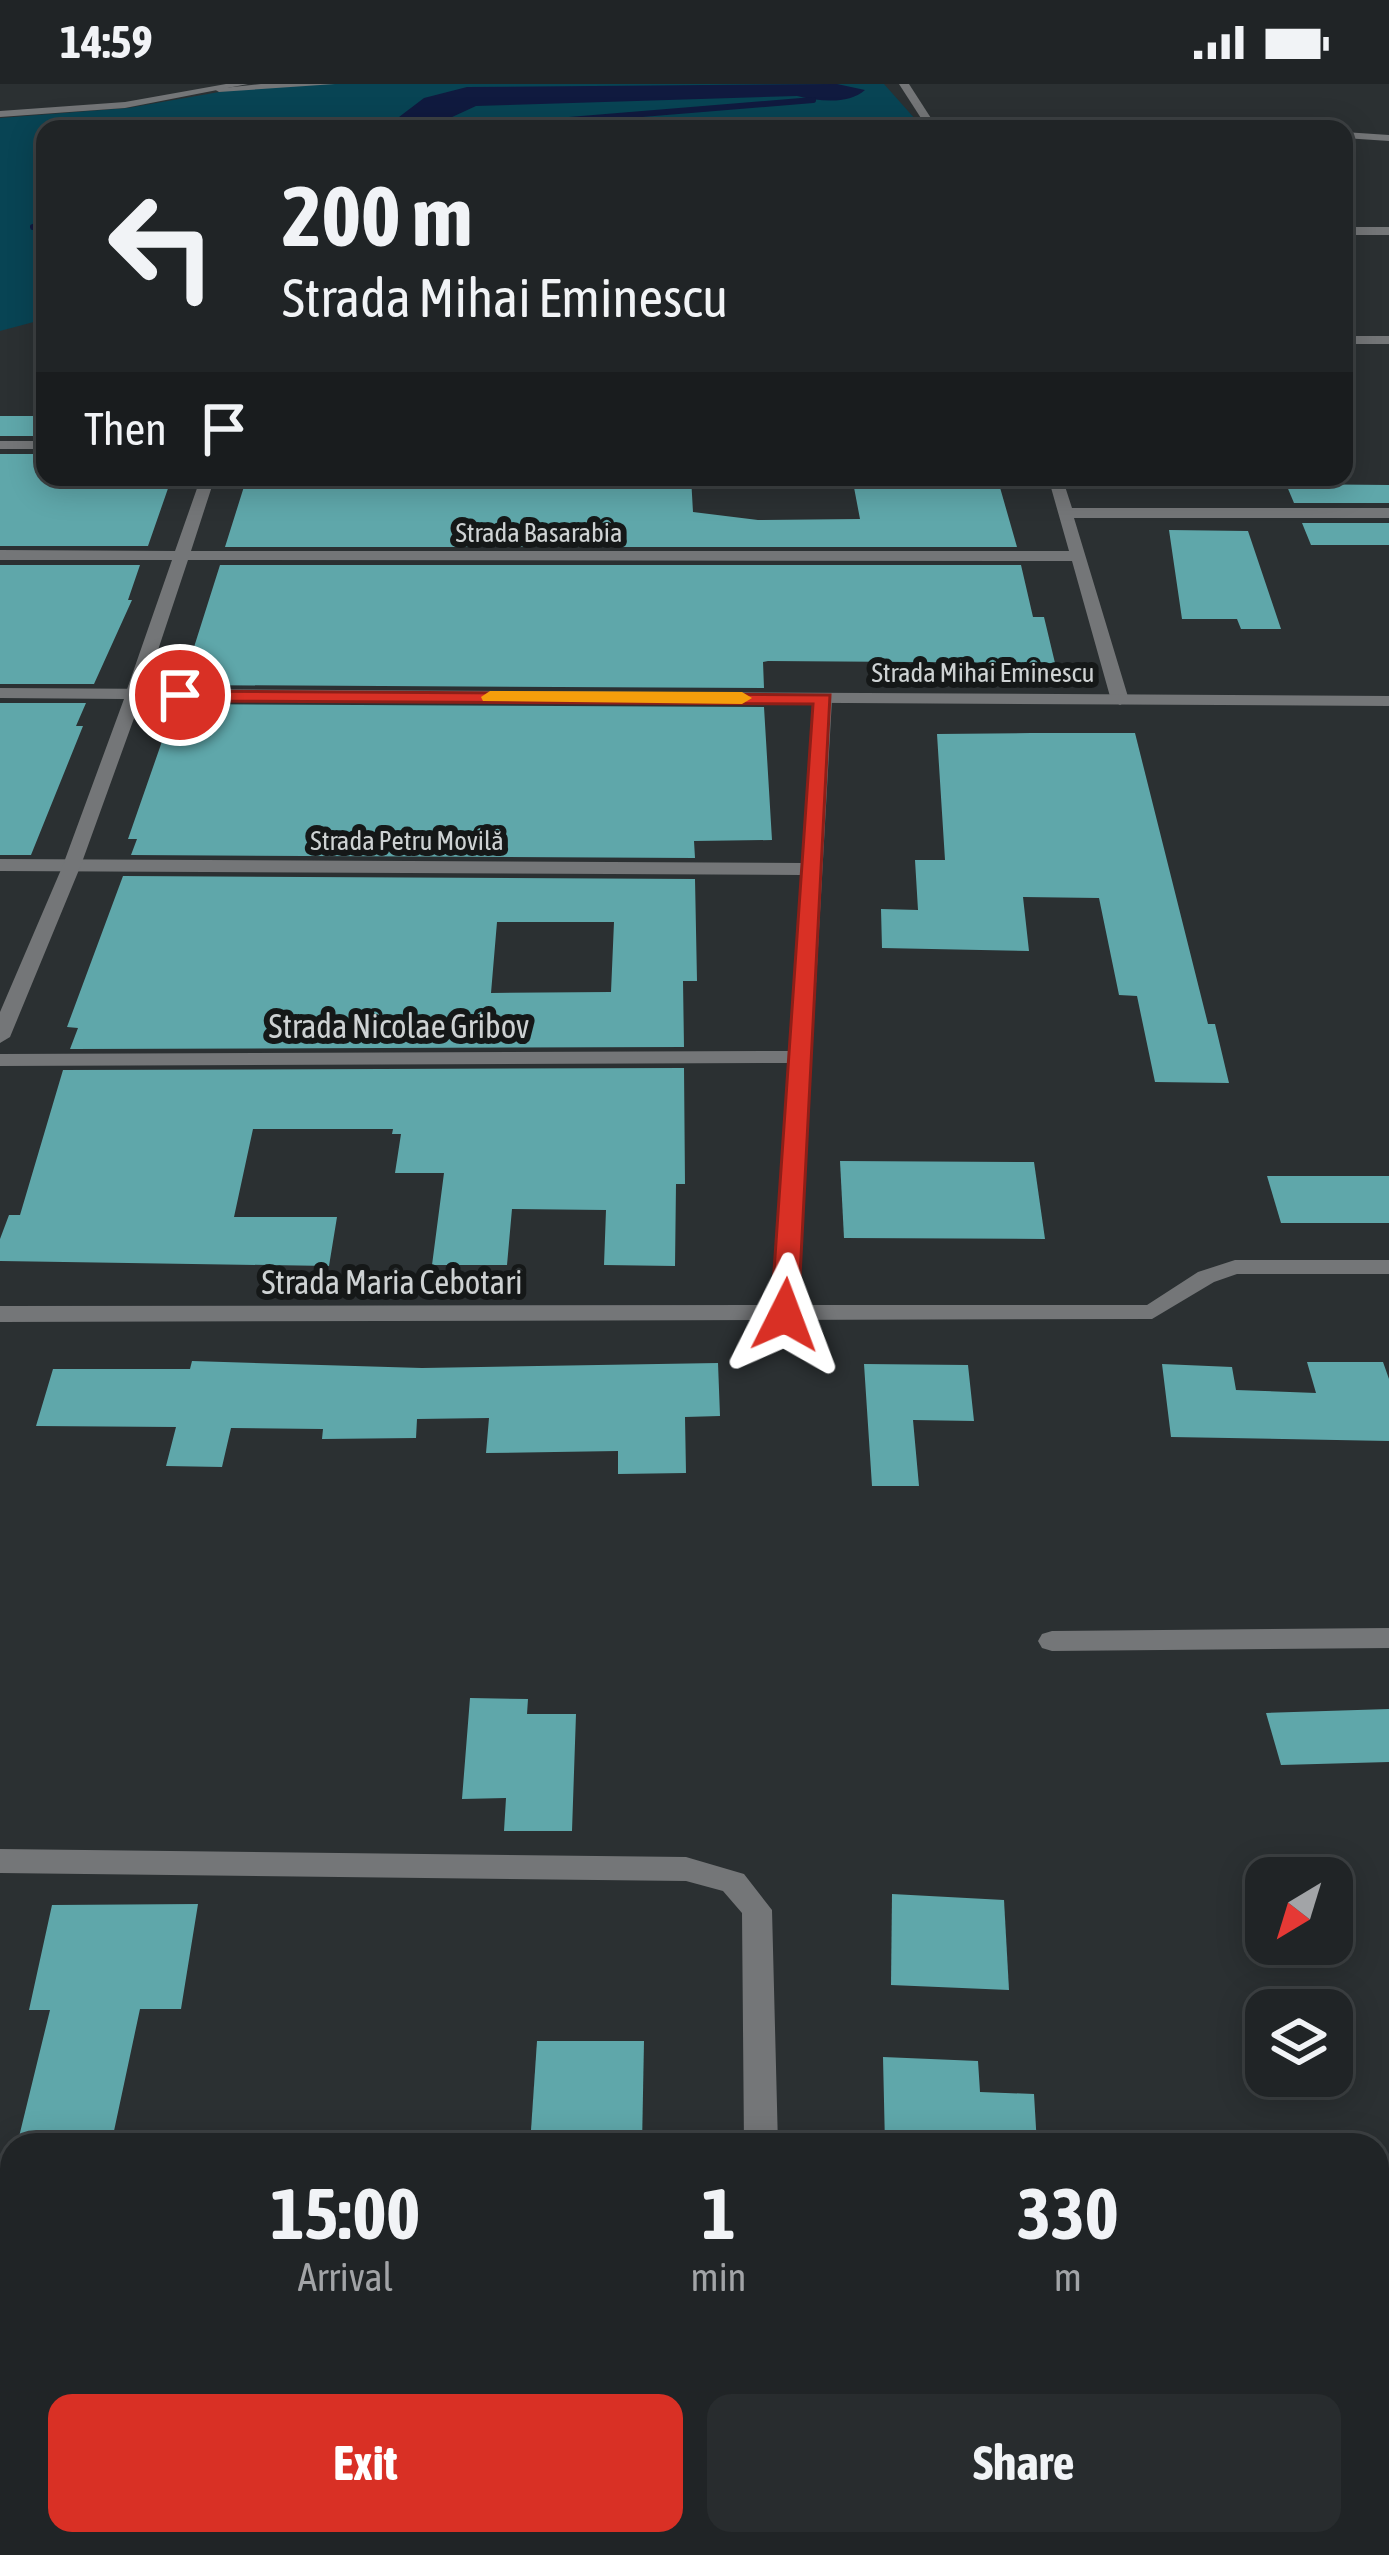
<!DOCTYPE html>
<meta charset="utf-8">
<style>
body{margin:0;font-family:"Asap Condensed",sans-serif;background:#282c2e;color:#f1f3f6;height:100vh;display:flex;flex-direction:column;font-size:45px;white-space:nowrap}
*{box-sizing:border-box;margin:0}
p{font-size:39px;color:#a2a4a7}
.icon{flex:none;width:66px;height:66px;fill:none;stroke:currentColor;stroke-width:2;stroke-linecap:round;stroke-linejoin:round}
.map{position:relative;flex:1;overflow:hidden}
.details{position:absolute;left:0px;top:2049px;width:1389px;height:423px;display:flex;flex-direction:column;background:#202426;border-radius:36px 36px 0 0;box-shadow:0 6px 30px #0003,0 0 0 3px #3d4143}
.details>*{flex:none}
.guide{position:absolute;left:36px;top:36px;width:1317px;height:366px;border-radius:24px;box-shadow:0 6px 30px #0003,0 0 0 3px #3d4143;background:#202426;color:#f1f3f6;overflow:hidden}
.needle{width:78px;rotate:218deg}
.fabs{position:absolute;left:1245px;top:1773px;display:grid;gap:24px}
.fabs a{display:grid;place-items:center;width:108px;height:108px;border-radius:24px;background:#202426;box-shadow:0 6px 30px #0003,0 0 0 3px #3d4143;font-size:60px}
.pin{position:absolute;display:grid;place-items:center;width:102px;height:102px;color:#fff;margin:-51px;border:6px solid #fff;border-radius:50%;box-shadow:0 3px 12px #0007}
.me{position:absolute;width:132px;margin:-66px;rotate:3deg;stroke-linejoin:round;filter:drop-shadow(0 0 9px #0008)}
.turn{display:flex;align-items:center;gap:42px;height:252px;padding:0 48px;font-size:54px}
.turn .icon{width:156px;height:156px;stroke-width:2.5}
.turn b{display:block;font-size:84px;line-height:102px}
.then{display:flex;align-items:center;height:114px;padding:0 48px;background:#0003;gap:24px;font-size:45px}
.eta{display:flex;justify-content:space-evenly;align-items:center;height:204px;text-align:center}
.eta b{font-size:72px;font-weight:700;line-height:84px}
.button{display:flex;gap:24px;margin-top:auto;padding:24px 48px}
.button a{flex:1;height:138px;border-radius:24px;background:#d93025;color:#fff;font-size:48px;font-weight:700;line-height:138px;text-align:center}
.button a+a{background:#282c2e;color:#f1f3f6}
.status{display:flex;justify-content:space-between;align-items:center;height:84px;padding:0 60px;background:#202426;direction:ltr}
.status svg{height:33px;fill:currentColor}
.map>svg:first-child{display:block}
</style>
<div class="status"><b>14:59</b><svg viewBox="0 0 49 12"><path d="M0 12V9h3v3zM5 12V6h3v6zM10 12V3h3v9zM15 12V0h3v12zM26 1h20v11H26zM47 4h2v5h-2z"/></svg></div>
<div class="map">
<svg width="1389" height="2471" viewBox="0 0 1389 2471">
<rect width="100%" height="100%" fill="#2b3032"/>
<path fill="#084454" d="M265,0H884L924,45H45V235L0,247V34L128,24Z"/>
<path fill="#101a3f" d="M837,0L865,6C848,21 819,17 797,12L476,22L437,40L351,45L399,33L424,14L467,3Z"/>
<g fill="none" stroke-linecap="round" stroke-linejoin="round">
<g stroke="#101a3f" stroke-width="6">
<path d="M460,45L813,16"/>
<path d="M33,143L45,141"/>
</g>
</g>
<g fill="#5fa7aa" fill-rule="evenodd">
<rect x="0" y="332" width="45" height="20"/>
<path d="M0,370H45V393H172L148,462H0Z"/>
<path d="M247,393H691L693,428L758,436L860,435L852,393H997L1017,463H225Z"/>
<path d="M1286,400L1389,401V419H1294Z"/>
<path d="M1302,439H1389V461H1311Z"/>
<path d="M1169,446L1248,447L1281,545H1241L1237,535H1182Z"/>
<path d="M0,481H140L128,516H132L94,600H0Z"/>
<path d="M220,481H1021L1033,533H1044L1055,579L768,577L763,578L764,604L182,601Z"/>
<path d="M0,619H86L76,642H83L31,771H0Z"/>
<path d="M175,620L764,623L772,756L694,757L695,774L131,771L137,755H128Z"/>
<path d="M1031,649H1135L1208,940H1215L1229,999L1155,998L1137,912L1119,911L1099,814L1023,813L1029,867L882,864L881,825L918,826L915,776H945L937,650Z"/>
<path d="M123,792L695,795L697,897H683L684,963L70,965L78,944L67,943ZM497,838H614L611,908L491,909Z"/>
<path d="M684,984L685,1100H676L675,1182L604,1181L606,1126L512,1125L507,1181H432L444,1089H395L401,1050H392L393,1045H253L234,1133H337L329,1182L0,1177V1155L9,1131H20L63,986Z"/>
<path d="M840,1077L1034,1078L1045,1155L844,1154Z"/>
<path d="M1267,1092H1389V1139H1281Z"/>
<path d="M192,1277L422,1284L718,1279L720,1332L685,1333L686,1389L618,1390V1367L486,1369L489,1334L417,1335L416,1354L322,1355L323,1345L231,1344L222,1383L166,1382L176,1343L36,1342L53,1285H190Z"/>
<path d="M1307,1278H1383L1389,1295V1357L1171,1353L1162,1280L1232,1283L1236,1306L1316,1309Z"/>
<path d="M864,1280L968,1281L974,1337L913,1336L919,1402H872Z"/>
<path d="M470,1614L528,1615L527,1630H576L572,1747H504L506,1714L462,1715Z"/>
<path d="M1389,1625V1678L1281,1681L1266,1629Z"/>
<path d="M892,1810L1004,1816L1009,1906L891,1901Z"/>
<path d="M198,1820L181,1925H140L111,2061H17L50,1926H29L52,1821Z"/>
<path d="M537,1957H644L642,2061H530Z"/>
<path d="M883,1973L978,1977L980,2008L1034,2010L1037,2061H885Z"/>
</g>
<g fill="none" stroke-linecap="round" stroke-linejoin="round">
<path fill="#747678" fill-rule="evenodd" d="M226,0H248L125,24L0,33V27L125,18Z"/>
<g fill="#747678" fill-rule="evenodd">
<path d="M261,0H335L219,8L214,5Z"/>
<path d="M899,0H909L938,45H928Z"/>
<path d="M1344,48L1389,51V57L1344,54Z"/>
<rect x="1344" y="143" width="45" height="8"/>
<rect x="1344" y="252" width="45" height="8"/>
<rect x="0" y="357" width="45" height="8"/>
<path d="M201,393H215L191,467H1069L1048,393H1062L1072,424H1389V434H1074L1129,616L1120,621L1111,616L1072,477L188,476L143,611L128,615L125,611L172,476H0V466L175,467Z"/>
<path d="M823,610L832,615L798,1221H1147L1198,1188L1235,1176H1389V1190H1237L1214,1198L1152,1235L0,1238V1222L774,1221L790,979L0,982V970L791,967L803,791L0,787V775L803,779L814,615Z"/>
<path d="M1389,1544V1564L1052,1567L1042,1564L1038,1557L1042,1550L1052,1547Z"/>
<path d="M0,1765L686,1773L744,1790L772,1826L778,2061H744L742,1829L723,1807L686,1797L0,1789Z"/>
<rect x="748" y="2460" width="38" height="11"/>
</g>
<path fill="#747678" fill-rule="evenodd" d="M0,604L1389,612V622L141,615L81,781L10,953L0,959V928L63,781L124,615L0,614Z"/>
</g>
<path fill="#d93025" stroke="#8d1f18" stroke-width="3" d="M173,607L830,611L798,1231L794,1237L785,1240L771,1231L813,620L180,617L173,615Z"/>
<path fill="#f59e0b" d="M490,607L742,608L752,614L742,620L483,617L481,613Z"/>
<g text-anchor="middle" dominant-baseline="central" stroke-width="12" stroke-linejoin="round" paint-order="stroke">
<g font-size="27" fill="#ced2d3" stroke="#151818">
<text x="539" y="448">Strada Basarabia</text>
<text x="983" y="588">Strada Mihai Eminescu</text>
<text x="407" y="756">Strada Petru Movilă</text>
</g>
<g font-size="33" fill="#ced2d3" stroke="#151818">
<text x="399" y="942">Strada Nicolae Gribov</text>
<text x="392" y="1198">Strada Maria Cebotari</text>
</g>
</g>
</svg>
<div class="fabs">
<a><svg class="needle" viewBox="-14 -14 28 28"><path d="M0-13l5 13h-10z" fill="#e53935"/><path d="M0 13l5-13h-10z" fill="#a2a4a7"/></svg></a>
<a><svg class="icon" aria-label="layers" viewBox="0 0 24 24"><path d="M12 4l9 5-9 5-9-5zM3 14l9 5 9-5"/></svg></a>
</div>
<div class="pin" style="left:180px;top:611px;background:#d93025"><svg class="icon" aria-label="arrive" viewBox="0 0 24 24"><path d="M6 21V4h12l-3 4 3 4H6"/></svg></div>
<svg class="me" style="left:785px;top:1231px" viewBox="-20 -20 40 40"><path d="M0-17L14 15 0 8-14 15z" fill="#d93025" stroke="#fff" stroke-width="4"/></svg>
<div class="guide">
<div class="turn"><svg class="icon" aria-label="left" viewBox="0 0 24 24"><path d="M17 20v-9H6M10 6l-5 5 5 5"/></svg><div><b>200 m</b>Strada Mihai Eminescu</div></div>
<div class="then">Then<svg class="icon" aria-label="arrive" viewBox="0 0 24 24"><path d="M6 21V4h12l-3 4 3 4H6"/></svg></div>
</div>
<section class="details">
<div class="eta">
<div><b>15:00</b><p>Arrival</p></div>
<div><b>1</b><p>min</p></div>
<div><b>330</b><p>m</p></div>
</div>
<div class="button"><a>Exit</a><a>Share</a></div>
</section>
</div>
